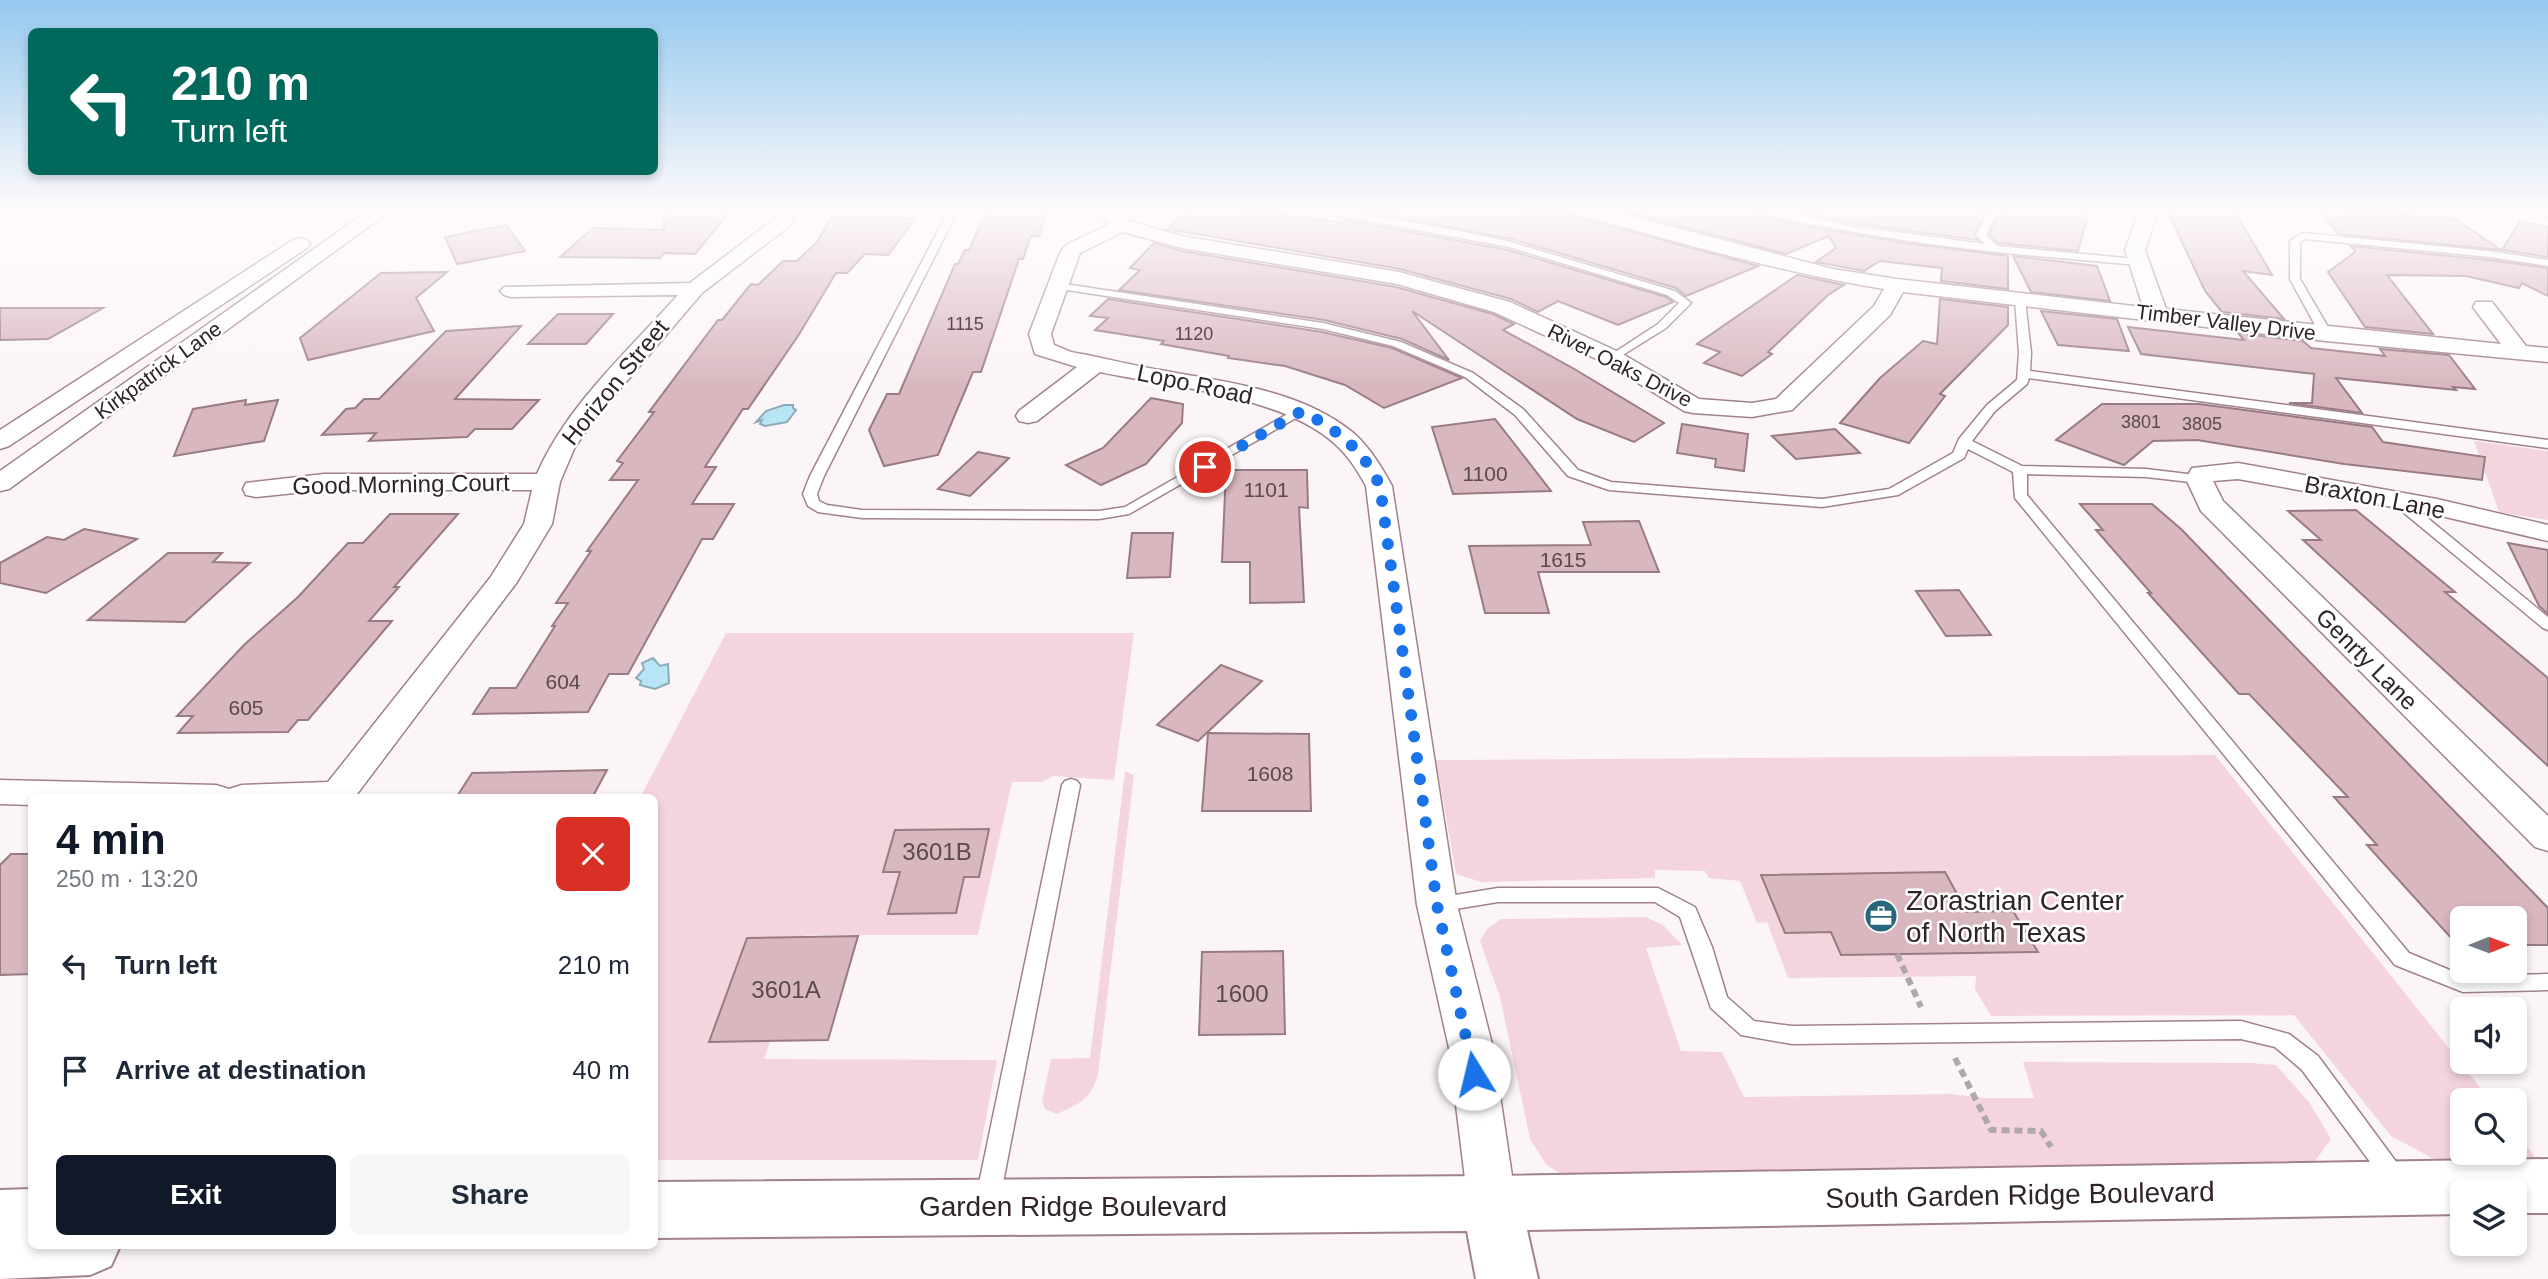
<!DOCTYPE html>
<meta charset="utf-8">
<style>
body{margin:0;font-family:Helvetica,sans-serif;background:#f6f6f7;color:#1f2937;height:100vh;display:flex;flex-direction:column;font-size:26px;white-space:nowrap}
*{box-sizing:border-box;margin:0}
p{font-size:23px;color:#747a83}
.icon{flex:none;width:38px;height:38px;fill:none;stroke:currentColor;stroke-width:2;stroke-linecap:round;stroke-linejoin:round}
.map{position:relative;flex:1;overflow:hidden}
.panel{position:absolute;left:28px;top:794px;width:630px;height:455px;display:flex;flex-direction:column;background:#fff;border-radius:10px;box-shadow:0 4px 10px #0003}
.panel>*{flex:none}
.banner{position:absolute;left:28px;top:28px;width:630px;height:147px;border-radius:10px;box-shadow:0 4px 10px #0003;background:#00695c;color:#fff;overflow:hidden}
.needle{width:46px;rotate:89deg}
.tools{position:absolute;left:2450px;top:906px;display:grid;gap:14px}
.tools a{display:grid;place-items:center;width:77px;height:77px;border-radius:10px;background:#fff;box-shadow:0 4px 10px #0003;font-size:35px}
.pin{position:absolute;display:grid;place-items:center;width:60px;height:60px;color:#fff;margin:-30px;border:4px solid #fff;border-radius:50%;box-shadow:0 2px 7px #0007}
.me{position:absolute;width:77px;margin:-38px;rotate:351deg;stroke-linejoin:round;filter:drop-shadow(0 0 5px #0008)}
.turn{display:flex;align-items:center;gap:24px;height:147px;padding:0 28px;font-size:32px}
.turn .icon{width:91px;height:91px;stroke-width:2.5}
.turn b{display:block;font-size:49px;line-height:60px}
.round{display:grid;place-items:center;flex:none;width:74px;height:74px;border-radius:10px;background:#f6f6f7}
.head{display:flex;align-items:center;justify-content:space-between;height:119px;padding:0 28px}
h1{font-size:42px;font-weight:800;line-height:52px;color:#111827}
.button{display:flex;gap:14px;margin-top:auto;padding:14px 28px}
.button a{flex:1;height:80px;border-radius:10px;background:#111827;color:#fff;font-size:28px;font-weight:800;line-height:80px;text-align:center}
.button a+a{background:#f6f6f7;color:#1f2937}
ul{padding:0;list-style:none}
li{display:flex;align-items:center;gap:21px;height:105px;padding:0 28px}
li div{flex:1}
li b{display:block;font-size:26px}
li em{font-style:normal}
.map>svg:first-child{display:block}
</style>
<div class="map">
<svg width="2548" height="1279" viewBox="0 0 2548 1279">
<rect width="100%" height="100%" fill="#fcf5f7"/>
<g fill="#f5d5dd">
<path d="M2474,441L2548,451V520L2499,512Z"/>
<path d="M726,633H1134L1114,780L1053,776L1042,782H1012L978,935H806L764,1059L997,1060L978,1160H655L654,798H640Z"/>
<path d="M2215,755L2491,1101H2462V1153H2515V1131L2539,1162L2436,1160L2391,1136L2294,1015L1991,1016L1975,989L1976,976L1788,978L1767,922L1757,923L1740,881L1709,878L1705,871L1655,870V878L1481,882L1456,874L1436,760Z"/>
<path d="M1125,771L1134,775L1098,1075C1089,1101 1081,1103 1057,1114L1045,1109L1042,1101L1051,1059L1090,1058Z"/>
<path d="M1646,917L1663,925L1682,945L1646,948L1681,1051L1722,1052L1744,1097L1950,1094L1985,1098H2034L2023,1062L2251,1063L2276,1065L2309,1102L2331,1139L2315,1161L1566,1178L1546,1164L1530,1139L1500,997L1480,941L1487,929L1501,919Z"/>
</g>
<g fill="#b7e5f6" stroke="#8eabb8" stroke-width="2">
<path d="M784,405H793V408L796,410L787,422L765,426L760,424L762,420L756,422L766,411Z"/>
<path d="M653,658L660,666L668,664L669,683L655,689L640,685L641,681L636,678L644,669L642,663Z"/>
</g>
<g fill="#d8b7bf" stroke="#997b83" stroke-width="2">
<path d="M664,208H733L695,254L664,253L660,258L560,257L593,228L664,230Z"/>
<path d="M988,208H1047L1039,236H1031L1023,259H1019L981,372H973L938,455L884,466L869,430L887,394H899L955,264H958L965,250H969Z"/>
<path d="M1188,208H1229L1345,223V220L1508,250L1666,297L1673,302L1618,325L1558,301L1538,312L1511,299L1400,269L1168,229Z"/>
<path d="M1346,208H1515L1564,217L1566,208L1569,215L1758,266L1686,296L1676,288L1512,239Z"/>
<path d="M1612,208H1749L1769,218L1799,225L1905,243L2008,256V289L1941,281L1942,268L1880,261L1864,271L1816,262L1836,248L1829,236L1786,254Z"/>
<path d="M1784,208H1988L1974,234L1978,240L1850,223Z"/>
<path d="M2002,208H2090L2078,251L1998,243L1989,234Z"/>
<path d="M2166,208H2233L2272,275L2243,271L2284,319L2222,312L2205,291Z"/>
<path d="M2318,208L2455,219L2501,250L2338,234Z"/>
<path d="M903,216L902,219H915L888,255L865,254L847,273H836L798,336L748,409H743L705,467H716L692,504H734L713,539H702L628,674H609L588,712L473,714L490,688H516L555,626H552L568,603H556L591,551H587L638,480H610L623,463L617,461L654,412H649L718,320H722L751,284L758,285L783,261H797L817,242L832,217Z"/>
<path d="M2520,221L2548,227V257L2502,250Z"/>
<path d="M506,225L525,251L457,264L445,237Z"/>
<path d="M1154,243L1182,251L1396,287L1493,314L1514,324L1503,330L1571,367L1664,423L1634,442L1577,419L1412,311L1449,360L1402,339L1324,320L1119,290L1140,270L1130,268Z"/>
<path d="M2350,246L2489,260L2548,268V296L2522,283L2519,288L2466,276L2387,275L2433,334L2365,327L2328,272L2354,253L2355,250Z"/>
<path d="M2013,256L2097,266L2110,301L2031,292Z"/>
<path d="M447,272L416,298L434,331L308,360L300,338L381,273Z"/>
<path d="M1797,275L1844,285L1828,295L1768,352L1772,354L1742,376L1704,363L1720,352L1697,344Z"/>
<path d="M1108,299L1322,332L1392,348L1462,378L1384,408L1345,385L1285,366L1228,358L1229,356L1161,344L1164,341L1095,330L1108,318L1090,316Z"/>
<path d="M1940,299L2008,307V325L1940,394L1945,396L1909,443L1840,423L1880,378L1923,341L1937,344Z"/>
<path d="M0,308H103L48,339L0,340Z"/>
<path d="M2041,311L2117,319L2129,351L2058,345Z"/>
<path d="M558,314H613L586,344H528Z"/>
<path d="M521,326L455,399L539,400L512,429H475L467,437L369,441L376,433L322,435L346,409L355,408L364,399H379L446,331Z"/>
<path d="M2128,327L2244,340L2238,333L2303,341L2311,348L2385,356L2380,349L2449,355L2475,389L2453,387L2456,390L2336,378L2362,413L2289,403H2312L2314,374L2141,354Z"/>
<path d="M1151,398L1183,404L1182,423L1146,464L1101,485L1066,465L1103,448Z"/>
<path d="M246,400L245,405L278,400L264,441L174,456L193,409Z"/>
<path d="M2102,404H2199L2372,427L2383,442L2485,457L2482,480L2344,464L2197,440L2153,441L2124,465L2056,440Z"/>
<path d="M1495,419L1513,442L1551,491L1453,494L1432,427Z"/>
<path d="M1682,424L1748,434L1744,471L1715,467L1716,459L1677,453Z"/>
<path d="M1835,429L1860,453L1796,459L1772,436Z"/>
<path d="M978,452L1009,458L970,496L938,489Z"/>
<path d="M1226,470H1307L1308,508L1299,507L1304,602L1250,603V562H1222Z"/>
<path d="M2080,504H2152L2181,529L2548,908V945H2515V919H2462V950L2367,845H2377L2334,797H2348L2249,694H2239L2148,593H2151L2096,530H2103Z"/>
<path d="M2356,510L2455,592H2445L2548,678V766L2303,540H2321L2288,511Z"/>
<path d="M390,514H458L394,587H399L369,621H392L308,720H298L288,732L178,733L193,716H177L245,644L298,597L348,543H363Z"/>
<path d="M1639,521L1659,572H1538L1549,613H1485L1469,546L1591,545L1583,522Z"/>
<path d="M84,529L137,539L46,593L0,583V563L47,537L64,540Z"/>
<path d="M1132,533H1173L1170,577L1127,578Z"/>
<path d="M2508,543L2548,550V614L2539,606Z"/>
<path d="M168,553H222L213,562L250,563L185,622L88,620Z"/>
<path d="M1959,590L1991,635L1946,636L1916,591Z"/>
<path d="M1221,665L1262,681L1198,741L1157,725Z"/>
<path d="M1208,733L1309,734L1311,811H1202Z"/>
<path d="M607,770L592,798H456L472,773Z"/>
<path d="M989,829L979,877H964L956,913L888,914L900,872H883L895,830Z"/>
<path d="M11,854H32V974L0,975V865Z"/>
<path d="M1945,872L1967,912L2013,911L2038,952L1841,955L1831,932L1785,933L1761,875Z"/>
<path d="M858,936L828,1040L709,1042L747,938Z"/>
<path d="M1283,951L1285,1034L1199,1035L1202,952Z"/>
</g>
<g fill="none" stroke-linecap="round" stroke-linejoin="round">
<defs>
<g id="lane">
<path d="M950,208H959L824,476L817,494L819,501L827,505L862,510L1099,511L1125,507L1298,408L1302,407L1308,411L1129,514L1099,519L862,518L818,512L808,506L803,494L810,476Z"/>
<path d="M1297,208H1321L1450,229L1511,242L1675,291L1691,303L1666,328L1613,361L1607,358L1609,356L1658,324L1679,303L1667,295L1509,247Z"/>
<path d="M1752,208H1770L1850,226L1985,244L1976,235L1991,208H2000L1986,235L1997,246L2137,259L2142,262L2137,265C2034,256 1931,248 1829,227C1805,223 1773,220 1752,208Z"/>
<path d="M2303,233L2489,251L2548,260V266L2489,257L2305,239L2300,242V279L2332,334L2326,337L2320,334L2290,279V241Z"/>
<path d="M1058,283L1323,323L1401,342L1473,373L1523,409L1578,470L1611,482L1822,499L1889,489L1953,453L1959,439L1987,405L2017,380L2019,353L2015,300L2020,297L2025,300L2031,353L2030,371L2548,440V448L2029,378L2027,384L1995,411L1972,441L2022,466L2146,469L2204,476V482L2199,483L2146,477L2027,474V495L2409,953L2464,976L2548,974V990L2463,992L2395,965L2015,498L2013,472L1968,449L1964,458L1898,495L1822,507L1609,490L1568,476L1515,415L1465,377L1393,346L1323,329L1054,288L1053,286Z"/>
<path d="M2397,496L2402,497L2548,617V630L2543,628L2392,503L2390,500L2392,497Z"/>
<path d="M1071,779L1077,781L1080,785L1000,1198L997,1206L988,1209L979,1206L976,1198L1062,785L1065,781Z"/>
<path d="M1498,888H1658L1695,907L1712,947L1727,997L1754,1021L1792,1026L2241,1021L2289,1034L2318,1056L2408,1178L2404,1186L2396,1189L2388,1186L2302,1070L2275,1047L2241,1039L1792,1044L1741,1035L1711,1008L1680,917L1655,902H1498L1437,912L1430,910L1427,905L1430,900L1437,898Z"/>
</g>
<g id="street">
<path d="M372,208H394L9,489L0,491V471Z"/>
<path d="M781,208H800L788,227L702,293L591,423L574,449L560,482L552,524L517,582L354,798H32V805L0,804V780L216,785L229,789L242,785L328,782L490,578L524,524L532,490H324L256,497L246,495L243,489L246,483L324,474H537C567,405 628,351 678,295L511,297L504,295L500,291L504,287L690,283L774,219Z"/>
<path d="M1091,208H1112L1129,221L1182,236L1399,272L1510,302L1621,353L1699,399L1752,403L1776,399L1874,306L1884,289C1778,272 1674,241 1570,212L1568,208H1600L1833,269L1897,279L2143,307L2125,250L2141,208H2159L2145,250L2166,309L2501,344L2473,307L2476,302H2492L2526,346L2548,348V362L2326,341L1903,292L1890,315L1792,410L1752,417L1693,413L1684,411L1605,363L1494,312L1397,284L1182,248L1123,232L1080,253L1051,334L1054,345L1071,352C1100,357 1130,365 1160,370C1223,382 1298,389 1351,431C1369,446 1381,466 1392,486L1457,905L1493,1048L1516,1203L1509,1219L1492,1225L1475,1219L1468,1203L1449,1048L1417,905L1366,486C1357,470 1348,455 1334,443C1280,395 1170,387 1100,372L1037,421L1028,423L1019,421L1016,416L1019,411L1077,367L1035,354L1029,334L1060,253L1066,245L1109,224Z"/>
<path d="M2524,208H2548V217L2526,212Z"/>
<path d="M300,238L307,240L310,244L307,248L9,446L0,449V430L293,240Z"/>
<path d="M2238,463L2437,499L2548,525V541L2437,515L2238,479L2213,481L2223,501L2548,816V851L2535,847L2201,511L2186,479L2192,468Z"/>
</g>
<g id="secondary">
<path d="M2548,1159V1213H2515V1192H2462V1214L1527,1230L1538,1279H1476L1467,1231L654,1238V1182L1492,1176Z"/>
<path d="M32,1189V1246H120L111,1266L90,1275L0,1279V1190Z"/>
</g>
</defs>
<use href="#lane" stroke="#a1828a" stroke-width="3"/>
<use href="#street" stroke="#a1828a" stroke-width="3"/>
<use href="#secondary" stroke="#a1828a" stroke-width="4"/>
<g stroke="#afa7a9" stroke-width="6" stroke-dasharray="8 5" stroke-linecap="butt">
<path d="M1897,954L1921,1007"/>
<path d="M1955,1058L1991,1130L2041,1131L2051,1147"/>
</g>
<use href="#lane" fill="#fff" fill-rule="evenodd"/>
<use href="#street" fill="#fff" fill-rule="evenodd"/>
<use href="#secondary" fill="#fff" fill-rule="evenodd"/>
</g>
<linearGradient id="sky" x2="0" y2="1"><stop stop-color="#94c8ee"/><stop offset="0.54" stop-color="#fefafb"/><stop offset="1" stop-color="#fefafb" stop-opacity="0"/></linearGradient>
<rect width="2548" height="388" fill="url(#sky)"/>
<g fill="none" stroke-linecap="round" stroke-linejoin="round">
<path stroke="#1a73e8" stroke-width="12" stroke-dasharray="0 21.6" d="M1205,467L1302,411C1337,430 1363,449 1380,486L1437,905L1474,1074"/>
</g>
<defs>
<symbol id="office-disc" viewBox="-11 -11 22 22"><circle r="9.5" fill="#28677c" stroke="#fff"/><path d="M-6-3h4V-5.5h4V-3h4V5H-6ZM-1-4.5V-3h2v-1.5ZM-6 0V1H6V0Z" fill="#fff"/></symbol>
</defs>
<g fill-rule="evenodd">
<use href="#office-disc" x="1862" y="897" width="38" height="38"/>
</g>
<g text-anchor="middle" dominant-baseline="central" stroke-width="5" stroke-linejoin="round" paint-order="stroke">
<g font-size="18" fill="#5a494d">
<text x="965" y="324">1115</text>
<text x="1194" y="334">1120</text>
<text x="2141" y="422">3801</text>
<text x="2202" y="424">3805</text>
</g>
<g font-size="21" fill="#302427" stroke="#fff">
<text transform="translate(2226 322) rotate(7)">Timber Valley Drive</text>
<text transform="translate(1620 365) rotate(27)">River Oaks Drive</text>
<text transform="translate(158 370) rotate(-36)">Kirkpatrick Lane</text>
</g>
<g font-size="21" fill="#5a494d">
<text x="1485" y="473">1100</text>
<text x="1266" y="489">1101</text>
<text x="1563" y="559">1615</text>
<text x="563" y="681">604</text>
<text x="246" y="707">605</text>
<text x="1270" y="773">1608</text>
</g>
<g font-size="24" fill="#302427" stroke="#fff">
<text transform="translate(615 382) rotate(-51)">Horizon Street</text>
<text transform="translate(1195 384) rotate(12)">Lopo Road</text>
<text transform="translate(401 484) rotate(-1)">Good Morning Court</text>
<text transform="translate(2375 497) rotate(11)">Braxton Lane</text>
<text transform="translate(2367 659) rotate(45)">Genrty Lane</text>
</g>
<g font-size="24" fill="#5a494d">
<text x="937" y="851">3601B</text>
<text x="786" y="989">3601A</text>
<text x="1242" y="993">1600</text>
</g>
<g font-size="28" fill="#302427" stroke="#fff" text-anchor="start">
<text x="1906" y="900">Zorastrian Center<tspan x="1906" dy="32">of North Texas</tspan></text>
</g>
<g font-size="28" fill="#302427" stroke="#fff">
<text transform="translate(2020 1195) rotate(-1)">South Garden Ridge Boulevard</text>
<text x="1073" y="1206">Garden Ridge Boulevard</text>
</g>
</g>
</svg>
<div class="tools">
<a><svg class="needle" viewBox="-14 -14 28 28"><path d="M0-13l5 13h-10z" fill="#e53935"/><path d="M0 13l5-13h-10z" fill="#747a83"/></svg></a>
<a><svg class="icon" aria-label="sound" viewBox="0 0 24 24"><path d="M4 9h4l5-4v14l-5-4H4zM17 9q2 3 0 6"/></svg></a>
<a><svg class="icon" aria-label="search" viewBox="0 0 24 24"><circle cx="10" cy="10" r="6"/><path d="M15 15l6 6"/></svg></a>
<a><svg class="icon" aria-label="layers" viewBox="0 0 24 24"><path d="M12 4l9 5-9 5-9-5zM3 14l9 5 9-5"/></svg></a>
</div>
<div class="pin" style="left:1205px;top:467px;background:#d93025"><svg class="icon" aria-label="arrive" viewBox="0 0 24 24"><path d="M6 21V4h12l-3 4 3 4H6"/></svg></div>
<svg class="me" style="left:1474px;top:1074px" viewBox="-20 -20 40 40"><circle r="19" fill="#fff"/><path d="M0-13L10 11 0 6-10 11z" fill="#1a73e8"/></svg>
<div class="banner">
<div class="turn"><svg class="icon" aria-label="left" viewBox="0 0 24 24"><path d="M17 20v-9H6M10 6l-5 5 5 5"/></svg><div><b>210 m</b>Turn left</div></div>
</div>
<section class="panel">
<div class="head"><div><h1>4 min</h1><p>250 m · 13:20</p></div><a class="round" style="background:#d93025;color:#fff"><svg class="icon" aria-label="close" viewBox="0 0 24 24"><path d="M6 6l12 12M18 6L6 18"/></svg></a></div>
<ul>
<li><svg class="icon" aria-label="left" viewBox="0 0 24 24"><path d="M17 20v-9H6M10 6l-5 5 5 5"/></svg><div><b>Turn left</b></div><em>210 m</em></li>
<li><svg class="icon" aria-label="arrive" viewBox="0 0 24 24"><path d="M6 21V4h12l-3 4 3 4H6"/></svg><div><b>Arrive at destination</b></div><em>40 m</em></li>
</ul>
<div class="button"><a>Exit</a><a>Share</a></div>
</section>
</div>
